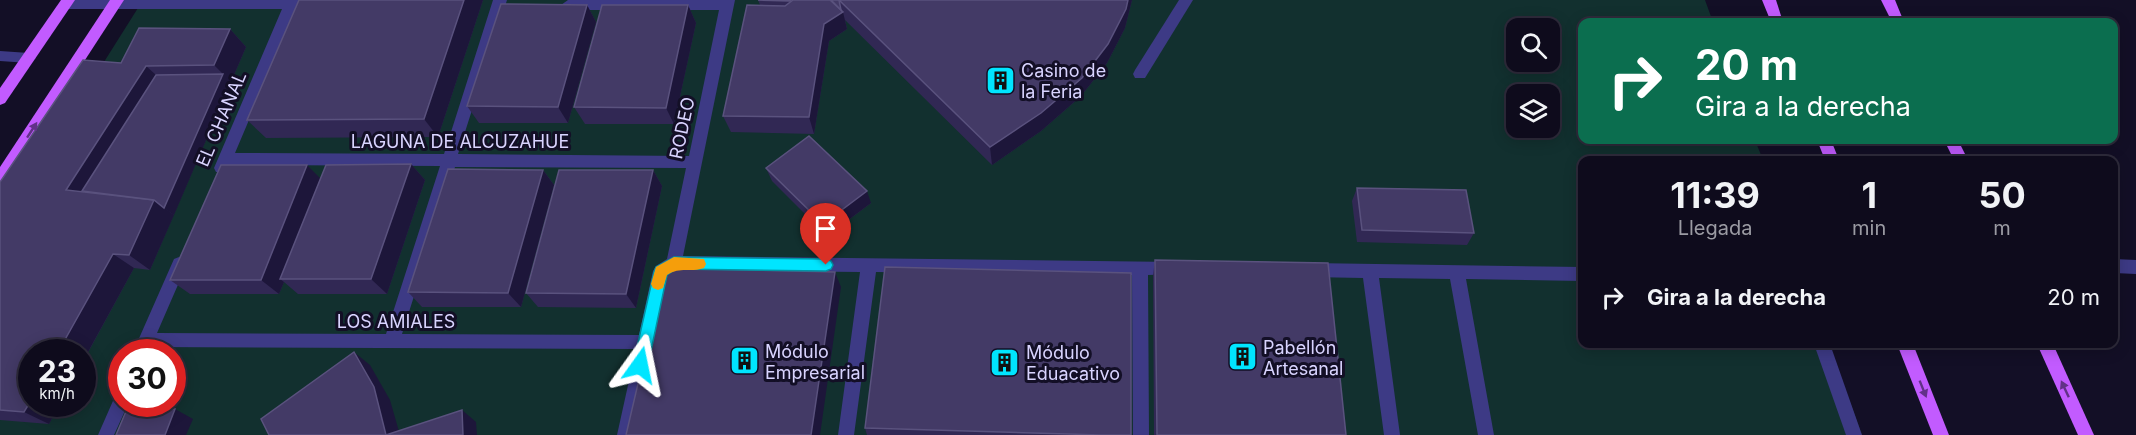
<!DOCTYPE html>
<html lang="es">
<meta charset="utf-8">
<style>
body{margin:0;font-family:Inter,sans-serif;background:#1c1929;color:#f1f3f6;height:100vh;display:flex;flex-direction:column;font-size:22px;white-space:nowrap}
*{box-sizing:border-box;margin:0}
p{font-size:20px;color:#9b9ba3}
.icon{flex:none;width:33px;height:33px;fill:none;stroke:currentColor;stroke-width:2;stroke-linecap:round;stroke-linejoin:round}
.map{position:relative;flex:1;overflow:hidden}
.panel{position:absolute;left:1578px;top:156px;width:540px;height:192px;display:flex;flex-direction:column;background:#0e0b1c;border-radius:12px;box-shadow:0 3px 15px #0003,0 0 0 2px #2e2b3b}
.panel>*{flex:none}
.top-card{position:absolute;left:1578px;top:18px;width:540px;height:126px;border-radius:12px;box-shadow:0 3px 15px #0003,0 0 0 2px #2e2b3b;background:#0b6e4f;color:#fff;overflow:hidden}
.fabs{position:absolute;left:1506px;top:18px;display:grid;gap:12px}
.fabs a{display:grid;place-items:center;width:54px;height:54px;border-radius:12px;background:#0e0b1c;box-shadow:0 3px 15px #0003,0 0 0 2px #2e2b3b;font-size:30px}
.speed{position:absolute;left:18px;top:339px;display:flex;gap:12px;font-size:30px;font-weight:700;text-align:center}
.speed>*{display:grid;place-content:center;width:78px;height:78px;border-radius:50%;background:#0e0b1c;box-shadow:0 3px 15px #0003,0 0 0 2px #2e2b3b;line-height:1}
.speed small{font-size:15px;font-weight:400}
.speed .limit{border:9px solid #d22;background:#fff;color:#111}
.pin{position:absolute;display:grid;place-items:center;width:51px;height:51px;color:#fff;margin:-62px -26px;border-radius:50% 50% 50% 0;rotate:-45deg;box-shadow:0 0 6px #0007}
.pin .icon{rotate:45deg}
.me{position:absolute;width:66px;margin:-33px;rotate:12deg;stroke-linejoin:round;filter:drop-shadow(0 0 4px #0008)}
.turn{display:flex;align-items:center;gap:21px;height:126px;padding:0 18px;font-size:27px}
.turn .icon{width:78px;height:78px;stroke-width:2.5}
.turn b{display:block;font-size:42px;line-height:51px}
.eta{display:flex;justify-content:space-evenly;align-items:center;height:102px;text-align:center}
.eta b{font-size:36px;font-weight:700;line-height:42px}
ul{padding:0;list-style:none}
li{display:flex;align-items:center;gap:18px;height:78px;padding:0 18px}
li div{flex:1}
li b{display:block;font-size:22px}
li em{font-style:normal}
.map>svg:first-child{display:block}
</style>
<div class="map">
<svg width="2136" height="435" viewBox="0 0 2136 435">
<rect width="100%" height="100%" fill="#130f26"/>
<path fill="#12302f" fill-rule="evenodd" d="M143,0H1705L1713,22H1582V140H1755L1763,160H1582V344H1829L1862,435H0V227ZM1516,28H1550V62H1516ZM1516,94H1550V128H1516ZM32,352H82V404H32ZM122,352H172V404H122Z"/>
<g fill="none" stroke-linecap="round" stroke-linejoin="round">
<g fill="#3d3a85" fill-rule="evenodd">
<path d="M63,0H300L235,153L444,154L493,0H507L458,154L689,156L719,10H568L561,5L568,0H735L683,256L1175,262L1180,264L1183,269L1180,274L1148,275L1149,435H1133L1132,275L876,272L854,435H838L860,272L676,270L668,275L633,435H617L636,349L151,347L149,352H133L174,259L179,257L184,259L187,264L157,333L386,334L440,166L230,165L226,172H216L214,168L282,9H66L59,4ZM455,167L686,168L667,259L656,266L653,271L639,335L402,334Z"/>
<path d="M1179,0H1193L1145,78H1135L1133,74L1135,70Z"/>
<path d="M0,51L29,53L36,58L29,63L0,61Z"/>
<path d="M2114,259L2136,260V274L2114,273Z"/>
<path d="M1310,263L1582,267V281L1466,279L1494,435H1478L1450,279L1379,278L1400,435H1384L1363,278L1310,277L1305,275L1302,270L1305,265Z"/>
<path d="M1814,344H1830L1862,435H1846Z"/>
<path d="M122,392V404H128L114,435H98L116,394Z"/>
</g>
<g fill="#c25bff" fill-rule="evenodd">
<path d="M61,0H75L5,103L0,105V88Z"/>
<path d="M110,0H124L5,183L0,185V167Z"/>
<path d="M1762,0H1776L1783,22H1771Z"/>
<path d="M1881,0H1895L1904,22H1892Z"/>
<path d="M1817,140H1831L1839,160H1825Z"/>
<path d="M1944,140H1958L1968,160H1954Z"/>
<path d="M1897,344H1913L1949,435H1933Z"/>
<path d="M2037,344H2053L2094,435H2078Z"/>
</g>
</g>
<g fill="#312854">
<path d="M299,0H483L438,137L266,138L247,120Z"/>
<path d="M758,0H1132L1125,28L1107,63L1081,96L1041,131L992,165L845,20L847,29L829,41L814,134L731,132L723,116L760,5Z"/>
<path d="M587,5L596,22L568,123H479L467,106Z"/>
<path d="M688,5L696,23L674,124H585L574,107Z"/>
<path d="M230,29L246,47L150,270L134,268L49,424L0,420V182L121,63Z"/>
<path d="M411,164L425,180L387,294H298L284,282L279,294H190L170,280L320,178Z"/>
<path d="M766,168L871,203L827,236L772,181Z"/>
<path d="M543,170L554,185L521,307H422L408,292Z"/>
<path d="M653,170L662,186L636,308L538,307L526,293Z"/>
<path d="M1357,188L1474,233L1467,245L1357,242L1352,201Z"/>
<path d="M1155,260L1346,435H1154L1153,276Z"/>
<path d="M865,428L1131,435H867Z"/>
</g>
<g fill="#1d163a">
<path d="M464,0H483L438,137L424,119Z"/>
<path d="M1128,0H1132L1125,28L1107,63L1081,96L1041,131L992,165L990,147Z"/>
<path d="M587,5L596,22L568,123L558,107Z"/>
<path d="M688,5L696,23L674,124L666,108Z"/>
<path d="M843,12L847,29L829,41L814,134L809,117L824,24Z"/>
<path d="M230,29L246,47L174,215L164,208L223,74L214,65Z"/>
<path d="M146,66L165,83L78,198L66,190Z"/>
<path d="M411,164L425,180L387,294L371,279Z"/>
<path d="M307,165L323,181L280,279L284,282L279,294L261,280Z"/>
<path d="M543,170L554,185L521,307L508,293Z"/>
<path d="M653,170L662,186L636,308L626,294Z"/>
<path d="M867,191L871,203L827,236L823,224Z"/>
<path d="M154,200L174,215L150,270L129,255Z"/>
<path d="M113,254L134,268L82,363V352H58Z"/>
<path d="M835,272L841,287L820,435H811Z"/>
<path d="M354,352L370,365L390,400L400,435H386Z"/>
<path d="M32,399V404H60L49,424L24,412Z"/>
<path d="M175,409L193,419L186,435H165Z"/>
<path d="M462,410L476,422L477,435H463Z"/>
</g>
<g fill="#433a66" stroke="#5a527e" stroke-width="1.5">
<path d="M299,0H464L424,119L247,120Z"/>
<path d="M758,0H791L790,1Z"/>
<path d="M793,0H830L843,12L824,24L809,117L723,116L747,5L785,6Z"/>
<path d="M831,0H839L841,10Z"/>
<path d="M839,0H1128L1126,9L1108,44L1082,78L1041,113L990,147Z"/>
<path d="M501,4L587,5L558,107L467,106Z"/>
<path d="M602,5H688L666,108L574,107Z"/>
<path d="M139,28L230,29L214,65L146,66L66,190L154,200L129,255L113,254L58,352H32V399L24,412L0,410V182L83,60L121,63Z"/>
<path d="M223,74L164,208L154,200L82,191L156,75Z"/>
<path d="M809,136L867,191L823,224L766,168Z"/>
<path d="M411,164L371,279H280L326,165Z"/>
<path d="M221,165H307L261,280H170Z"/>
<path d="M448,169L543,170L508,293L408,292Z"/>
<path d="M559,170H653L626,294L526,293Z"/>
<path d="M1357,188L1466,190L1474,233L1362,230Z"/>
<path d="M1155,260L1328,263L1346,435H1157Z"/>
<path d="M885,267L1131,273V435H1101L865,428Z"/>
<path d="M665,268L835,272L811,435H626Z"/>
<path d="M354,352L374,387L386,435L462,410L463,435H269L261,419Z"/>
<path d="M127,409H175L165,435H116Z"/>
</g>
<defs><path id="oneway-solid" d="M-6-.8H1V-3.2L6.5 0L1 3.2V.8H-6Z" transform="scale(1.5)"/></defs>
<g fill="#623188">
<use href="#oneway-solid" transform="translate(32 130) rotate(-57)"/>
<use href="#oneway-solid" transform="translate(1923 389) rotate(68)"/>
<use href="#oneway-solid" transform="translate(2065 389) rotate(-115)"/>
</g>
<path fill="#00e5ff" stroke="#0095a6" stroke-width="1.5" d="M674,257L826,259L831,261L833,265L831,269L826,271L676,269L667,275L648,365L646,370L640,372L635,370L633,365L654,272L656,267Z"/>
<path fill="#f59e0b" d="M674,257L704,259L706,264L704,268C690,273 681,266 667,275L663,288L658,290L653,288L651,284L656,267Z"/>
<defs>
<symbol id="building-square" viewBox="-11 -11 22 22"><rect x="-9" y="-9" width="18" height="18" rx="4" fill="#00e5ff" stroke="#130f26"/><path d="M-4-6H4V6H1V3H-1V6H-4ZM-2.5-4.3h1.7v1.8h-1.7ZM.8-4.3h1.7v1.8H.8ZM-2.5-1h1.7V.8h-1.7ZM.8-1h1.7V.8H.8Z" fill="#111"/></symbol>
</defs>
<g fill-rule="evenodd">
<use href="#building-square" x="984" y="64" width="33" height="33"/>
<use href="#building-square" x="1226" y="340" width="33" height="33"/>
<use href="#building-square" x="728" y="344" width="33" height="33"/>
<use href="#building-square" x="988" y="346" width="33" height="33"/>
</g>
<g text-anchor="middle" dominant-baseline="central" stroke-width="6" stroke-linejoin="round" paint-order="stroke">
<g font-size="18" fill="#d9d4ff" stroke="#130f26" text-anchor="start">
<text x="1021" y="70">Casino de<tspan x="1021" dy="21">la Feria</tspan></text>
<text x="1263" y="347">Pabellón<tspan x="1263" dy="21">Artesanal</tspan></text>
<text x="765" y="351">Módulo<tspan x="765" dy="21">Empresarial</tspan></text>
<text x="1026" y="352">Módulo<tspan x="1026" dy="21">Eduacativo</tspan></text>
</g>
<g font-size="18" fill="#d9d4ff" stroke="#130f26">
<text transform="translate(221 119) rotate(-67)">EL CHANAL</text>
<text transform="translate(682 128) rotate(-78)">RODEO</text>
<text x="460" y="141">LAGUNA DE ALCUZAHUE</text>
<text x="396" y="321">LOS AMIALES</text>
</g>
</g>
</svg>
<div class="fabs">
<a><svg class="icon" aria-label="search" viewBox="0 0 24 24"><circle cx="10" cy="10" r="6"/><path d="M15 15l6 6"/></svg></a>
<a><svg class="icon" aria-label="layers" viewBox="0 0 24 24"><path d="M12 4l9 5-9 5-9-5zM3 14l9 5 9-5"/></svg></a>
</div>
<div class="speed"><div>23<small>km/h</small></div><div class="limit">30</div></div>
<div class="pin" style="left:826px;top:265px;background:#d93025"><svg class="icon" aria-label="arrive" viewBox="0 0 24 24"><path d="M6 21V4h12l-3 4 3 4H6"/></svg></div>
<svg class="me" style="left:640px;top:365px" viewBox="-20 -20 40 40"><path d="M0-17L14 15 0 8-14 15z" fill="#00e5ff" stroke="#fff" stroke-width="4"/></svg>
<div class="top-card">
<div class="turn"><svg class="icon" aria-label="right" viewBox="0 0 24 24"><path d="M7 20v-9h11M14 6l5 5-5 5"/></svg><div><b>20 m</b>Gira a la derecha</div></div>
</div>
<section class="panel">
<div class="eta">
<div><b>11:39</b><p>Llegada</p></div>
<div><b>1</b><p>min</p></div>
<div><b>50</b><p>m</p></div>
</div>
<ul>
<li><svg class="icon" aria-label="right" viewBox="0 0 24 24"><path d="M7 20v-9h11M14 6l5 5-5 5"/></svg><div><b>Gira a la derecha</b></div><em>20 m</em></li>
</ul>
</section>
</div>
